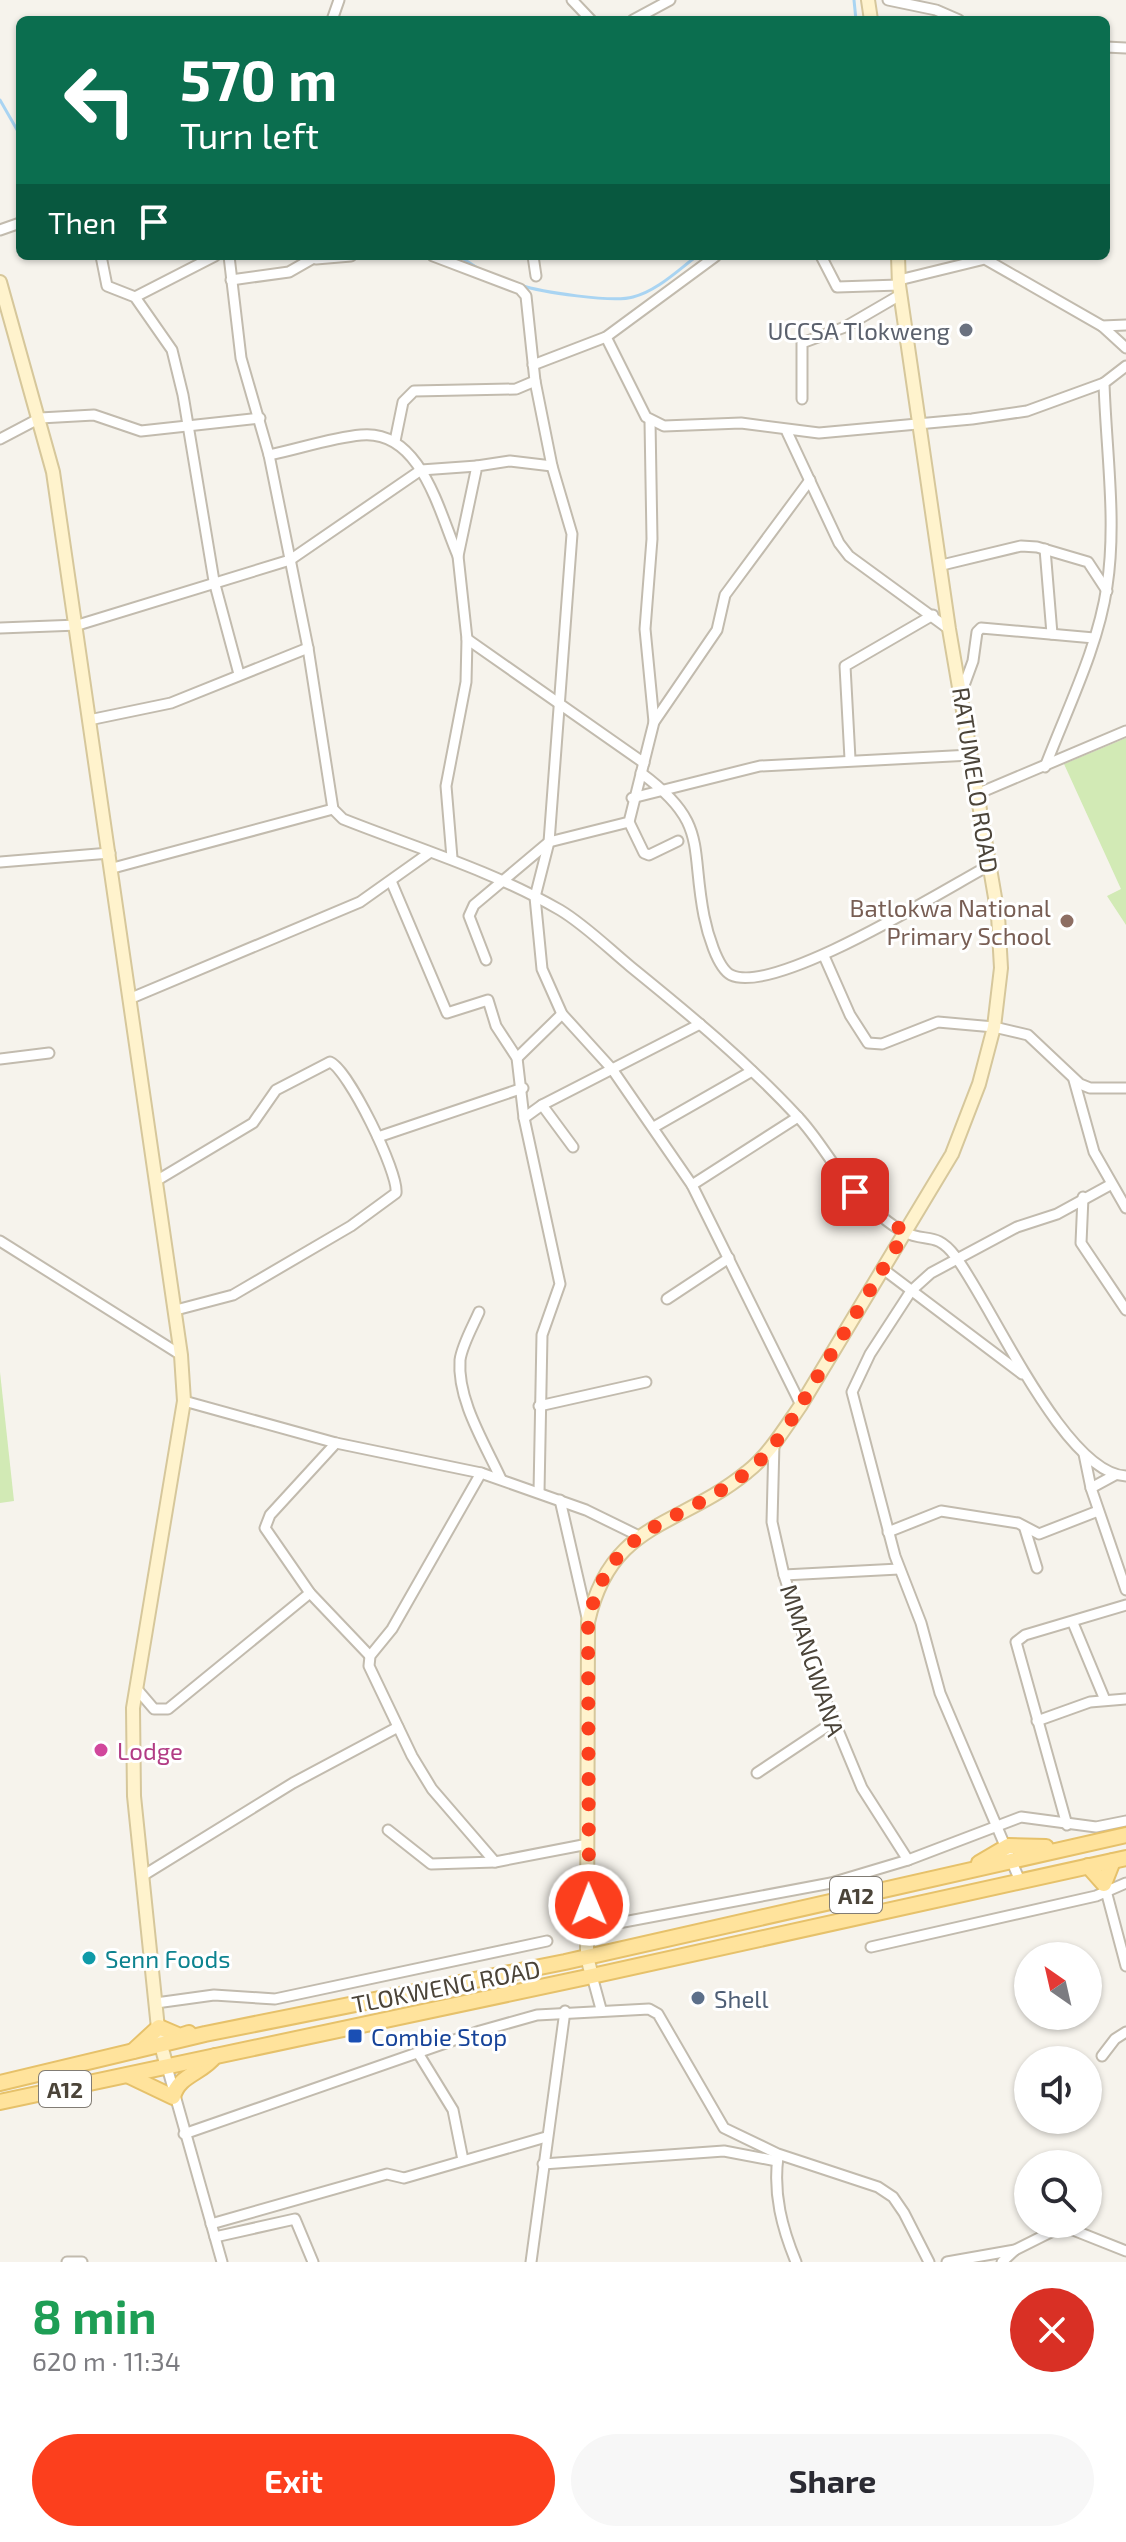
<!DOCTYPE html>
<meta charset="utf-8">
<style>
body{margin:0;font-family:"Exo 2",sans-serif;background:#f7f7f7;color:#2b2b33;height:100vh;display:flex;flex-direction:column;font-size:30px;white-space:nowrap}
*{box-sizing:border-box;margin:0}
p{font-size:26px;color:#7c7c81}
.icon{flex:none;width:44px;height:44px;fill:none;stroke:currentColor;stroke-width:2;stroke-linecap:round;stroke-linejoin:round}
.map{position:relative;height:2262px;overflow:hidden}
.drawer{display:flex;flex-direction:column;background:#fff;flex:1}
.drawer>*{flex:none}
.hud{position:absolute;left:16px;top:16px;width:1094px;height:244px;border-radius:12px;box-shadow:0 2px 6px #0004;background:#0b6e4f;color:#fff;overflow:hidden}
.needle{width:52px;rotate:326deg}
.buttons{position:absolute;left:1014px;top:1942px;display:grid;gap:16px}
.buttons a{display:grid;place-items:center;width:88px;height:88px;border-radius:50%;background:#fff;box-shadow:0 2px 6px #0004;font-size:40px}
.pin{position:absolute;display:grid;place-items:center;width:68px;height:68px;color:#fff;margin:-34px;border-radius:16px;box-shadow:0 4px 12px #0006}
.me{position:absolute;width:88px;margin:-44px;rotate:359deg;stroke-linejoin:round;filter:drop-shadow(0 0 6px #0008)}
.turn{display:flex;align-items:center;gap:28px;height:168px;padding:0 32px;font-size:36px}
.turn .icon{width:104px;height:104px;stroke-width:2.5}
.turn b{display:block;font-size:56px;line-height:68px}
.then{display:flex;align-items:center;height:76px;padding:0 32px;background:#0003;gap:16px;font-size:30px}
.round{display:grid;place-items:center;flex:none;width:84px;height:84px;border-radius:42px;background:#f7f7f7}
.head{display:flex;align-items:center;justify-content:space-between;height:136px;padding:0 32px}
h1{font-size:48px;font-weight:700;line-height:60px;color:#1e9e55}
.primary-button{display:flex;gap:16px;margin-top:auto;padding:16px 32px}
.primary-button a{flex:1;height:92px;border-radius:48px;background:#fc3f1d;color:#fff;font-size:32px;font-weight:700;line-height:92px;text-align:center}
.primary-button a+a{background:#f7f7f7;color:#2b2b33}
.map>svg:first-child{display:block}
</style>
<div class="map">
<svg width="1126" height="2262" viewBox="0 0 1126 2262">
<rect width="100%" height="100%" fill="#f6f3ec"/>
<g fill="#d2eab5">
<path d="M1126,738V925L1107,896L1121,889L1064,764Z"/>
<path d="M0,1372L14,1501L0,1503Z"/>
</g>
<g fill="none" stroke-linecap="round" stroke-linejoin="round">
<g stroke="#a9d4f2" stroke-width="3">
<path d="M854,0L856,20"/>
<path d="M0,100L20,135"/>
<path d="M459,256L479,269"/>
<path d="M520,285C541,292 613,303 633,297C657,291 678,270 697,256"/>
</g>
<defs>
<g id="street">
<path d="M572,0L591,20"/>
<path d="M888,0L936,10L959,20"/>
<path d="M332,20L339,0"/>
<path d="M633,20L670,0"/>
<path d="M1106,47L1126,48"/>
<path d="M0,230L20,223"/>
<path d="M101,256L107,286L135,297L172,350L183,395L214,581L239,674"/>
<path d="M229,256L241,358L269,455L308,648L333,809L343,819C416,848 491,870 560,910C585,925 608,948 631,967C689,1014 747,1062 798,1117C820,1140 835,1171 857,1193C870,1207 887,1223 904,1232C926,1243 936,1231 955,1256C991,1303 1064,1474 1126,1476"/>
<path d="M433,256L520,289L526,296L535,381L552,466L572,534L549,842L535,897L542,969L562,1014L612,1069L692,1185L801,1405"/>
<path d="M533,256L536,276"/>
<path d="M821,256L837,287L899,285"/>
<path d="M316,259L351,256"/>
<path d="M231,280L289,272L317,256"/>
<path d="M899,280L985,259L1102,326L1126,325"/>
<path d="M135,297L215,256"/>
<path d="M1102,326L1126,348"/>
<path d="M606,337L646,417L664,426L741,423L819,433L972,419L1027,411L1104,383"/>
<path d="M533,365L606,337L716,256"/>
<path d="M802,399V343L845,327L900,295"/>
<path d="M650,421L652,539L645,629L654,722"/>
<path d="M787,432L839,543L849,556L949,629"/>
<path d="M0,439L40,418L94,415L141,431L260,418"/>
<path d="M395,441L403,402L414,391L516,389L535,381"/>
<path d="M269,455C299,449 330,438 361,435C421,429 439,512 458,556"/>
<path d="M1045,549L1052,634"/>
<path d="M942,565L1021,546L1037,547L1088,562L1107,591"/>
<path d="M0,628L78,625L290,560L421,470L477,466"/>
<path d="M467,639L644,763"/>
<path d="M962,691L973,661L977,632L981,628L1094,638"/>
<path d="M89,720L171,703L308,648"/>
<path d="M850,759L845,666L933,615"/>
<path d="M1045,767C1067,709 1098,648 1107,586C1117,522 1106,449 1104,383L1126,366"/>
<path d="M641,773C709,823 690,845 704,916C707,931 717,968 731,975C775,996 945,889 990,865"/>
<path d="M977,794L1126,731"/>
<path d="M632,798L760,766L971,755"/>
<path d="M629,822L644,853L649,855L678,841"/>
<path d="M452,858L446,786L466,682L467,639L458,556L477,466L510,461L552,466"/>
<path d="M0,862L110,853"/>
<path d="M113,868L333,809"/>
<path d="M391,881L447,1013L488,1000L496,1026L517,1058L524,1118L560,1284L542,1335L539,1492"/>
<path d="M824,956L850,1015L868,1043L882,1044L938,1022L994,1027L1028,1035L1080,1084L1090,1088H1126"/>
<path d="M486,960L469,916L474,905L549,842L629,822L654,722L717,630L725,595L810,480"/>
<path d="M129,999L360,902L429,853"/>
<path d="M517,1058L562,1014"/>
<path d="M0,1059L49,1053"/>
<path d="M1074,1080L1094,1152L1126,1208"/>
<path d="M542,1105L573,1147"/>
<path d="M524,1118L542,1105L700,1024"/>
<path d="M654,1127L752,1071"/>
<path d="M378,1137L523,1088"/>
<path d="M156,1181L253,1123L276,1090L330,1062C348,1069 399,1173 396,1193L351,1226L233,1295L176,1310"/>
<path d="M692,1185L798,1117"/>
<path d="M1083,1197L1081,1243L1126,1310"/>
<path d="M0,1241L181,1355"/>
<path d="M883,1269L1022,1374"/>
<path d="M667,1299L729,1258"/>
<path d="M479,1312C473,1326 462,1345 460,1360C457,1400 485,1444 501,1479"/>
<path d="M184,1401L336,1443L481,1473L586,1510L637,1535"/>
<path d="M539,1406L646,1382"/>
<path d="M336,1443L270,1515L265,1528L310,1593L370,1656"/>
<path d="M774,1443L772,1522L784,1575L820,1687L862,1788L908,1860"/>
<path d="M1084,1454L1091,1488L1126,1590"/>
<path d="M481,1473L392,1629L370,1656L369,1666L412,1756L432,1789L495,1862L588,1844"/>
<path d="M1091,1488L1115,1475"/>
<path d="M560,1500L588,1622"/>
<path d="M1025,1529L1037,1568"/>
<path d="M888,1532L941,1511L1018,1523L1039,1534L1098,1511"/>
<path d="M784,1575L899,1569"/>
<path d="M1073,1623L1105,1700"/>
<path d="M136,1688L154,1709H168L310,1593"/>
<path d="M1037,1721L1090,1702L1126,1699"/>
<path d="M757,1773L832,1723"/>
<path d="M1067,1825L1016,1642L1025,1635L1126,1605"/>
<path d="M388,1830L431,1864L495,1862"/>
<path d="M144,1875L293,1783L398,1727"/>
<path d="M1020,1881L940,1693L921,1623L895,1556L852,1392L870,1354L911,1291L931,1273L1017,1227L1057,1214L1110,1185"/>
<path d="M1105,1887L1126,1966"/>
<path d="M613,1924L831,1883L908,1860L1021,1817L1096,1827L1126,1821"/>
<path d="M871,1947L1096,1896L1126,1883"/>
<path d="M592,1976L601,2009"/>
<path d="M156,2003L214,1995L275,1999L547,1941"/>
<path d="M418,2053L453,2110L463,2160"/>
<path d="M1102,2056L1115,2039L1126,2032"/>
<path d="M167,2067L222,2262"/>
<path d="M184,2134L480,2031L537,2015L649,2009L658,2014L724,2128L778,2154L878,2187L893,2197L904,2213L929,2262"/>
<path d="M778,2157C773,2194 782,2228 796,2262"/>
<path d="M543,2164L724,2151L777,2161"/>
<path d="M211,2224L387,2174L404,2178L546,2137"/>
<path d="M215,2237L295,2219L313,2262"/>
<path d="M67,2262H82"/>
<path d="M531,2262L565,2011"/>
<path d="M947,2262L1015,2250L1063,2226L1126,2251"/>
<path d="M1002,2262L1015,2250"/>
</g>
<g id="secondary">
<path d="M868,0L871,20"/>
<path d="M0,282L53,472L181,1355L184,1401L133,1708L134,1796L159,2038L167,2067"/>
<path d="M592,1976L587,1957L588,1622C611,1520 679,1528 747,1472C769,1455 785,1428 801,1405L952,1154L979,1084L994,1027L1001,968L998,915L949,629L899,285L898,256"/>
</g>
<g id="primary">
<path d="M979,1863L1008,1846L1046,1847"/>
<path d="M1088,1866L1104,1884L1113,1861"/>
<path d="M133,2051L159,2027L180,2036L189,2033"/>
<path d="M129,2076L173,2097C178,2075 203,2073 215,2056"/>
<path d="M0,2083L205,2034L565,1962L1126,1835"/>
<path d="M0,2102L592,1976L1126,1858"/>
</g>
</defs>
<use href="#street" stroke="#c2bbae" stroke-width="13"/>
<use href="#secondary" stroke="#d6c79b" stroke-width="16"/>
<use href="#primary" stroke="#e6c16a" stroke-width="18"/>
<use href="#street" stroke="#fff" stroke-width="9"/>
<use href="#secondary" stroke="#fff3cd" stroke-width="12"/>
<use href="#primary" stroke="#ffe39c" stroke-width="14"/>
</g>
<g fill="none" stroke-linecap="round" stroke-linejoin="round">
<path stroke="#fc3f1d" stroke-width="14" stroke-dasharray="0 25.2" d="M589,1905L588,1622C610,1522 678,1526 746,1473C779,1447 801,1404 822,1369C850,1324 877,1278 905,1233L855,1192"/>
</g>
<circle fill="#6b7280" stroke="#fff" stroke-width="3" cx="966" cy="330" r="8"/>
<circle fill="#8d6e63" stroke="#fff" stroke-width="3" cx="1067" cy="921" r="8"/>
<circle fill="#d1479c" stroke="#fff" stroke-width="3" cx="101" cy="1750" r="8"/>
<circle fill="#0f9aa8" stroke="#fff" stroke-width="3" cx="89" cy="1958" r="8"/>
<circle fill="#5c6f8a" stroke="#fff" stroke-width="3" cx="698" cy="1998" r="8"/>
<rect fill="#1a4fb4" stroke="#fff" stroke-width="3" x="347" y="2028" width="16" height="16" rx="4"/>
<g text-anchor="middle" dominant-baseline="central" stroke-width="6" stroke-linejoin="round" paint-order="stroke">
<g fill="#fff" stroke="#817c74" stroke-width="2">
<rect x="830" y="1877" width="52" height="36" rx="6"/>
<rect x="39" y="2071" width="52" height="36" rx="6"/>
</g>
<g font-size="22" font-weight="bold" fill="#4b4439">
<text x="856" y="1895">A12</text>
<text x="65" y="2089">A12</text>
</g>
<g font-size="24" fill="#5b616d" stroke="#fff" text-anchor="end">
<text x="950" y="330">UCCSA Tlokweng</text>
</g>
<g font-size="24" fill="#4b4439" stroke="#fff">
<text transform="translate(976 780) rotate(81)">RATUMELO ROAD</text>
<text transform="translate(813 1660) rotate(72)">MMANGWANA</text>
<text transform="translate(446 1986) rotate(-11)">TLOKWENG ROAD</text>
</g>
<g font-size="24" fill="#785e54" stroke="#fff" text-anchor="end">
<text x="1051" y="907">Batlokwa National<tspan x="1051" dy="28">Primary School</tspan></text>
</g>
<g font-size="24" fill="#b23c85" stroke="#fff" text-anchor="start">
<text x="117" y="1750">Lodge</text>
</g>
<g font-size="24" fill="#0d838f" stroke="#fff" text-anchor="start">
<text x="105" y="1958">Senn Foods</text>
</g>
<g font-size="24" fill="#4e5e75" stroke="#fff" text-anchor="start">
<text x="714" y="1998">Shell</text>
</g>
<g font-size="24" fill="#164399" stroke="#fff" text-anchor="start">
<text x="371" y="2036">Combie Stop</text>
</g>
</g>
</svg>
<div class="buttons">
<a><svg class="needle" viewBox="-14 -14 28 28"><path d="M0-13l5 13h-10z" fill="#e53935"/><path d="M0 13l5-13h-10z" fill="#7c7c81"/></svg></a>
<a><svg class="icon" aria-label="sound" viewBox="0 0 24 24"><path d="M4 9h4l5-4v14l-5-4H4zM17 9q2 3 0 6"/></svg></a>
<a><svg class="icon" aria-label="search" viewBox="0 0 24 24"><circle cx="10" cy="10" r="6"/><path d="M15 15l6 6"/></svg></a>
</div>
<div class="pin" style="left:855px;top:1192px;background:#d93025"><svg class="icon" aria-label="arrive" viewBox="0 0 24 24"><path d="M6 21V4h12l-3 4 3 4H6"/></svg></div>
<svg class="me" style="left:589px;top:1905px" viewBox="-20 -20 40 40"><circle r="17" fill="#fc3f1d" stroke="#fff" stroke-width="3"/><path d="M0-11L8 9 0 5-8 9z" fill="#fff"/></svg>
<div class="hud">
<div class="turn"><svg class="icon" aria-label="left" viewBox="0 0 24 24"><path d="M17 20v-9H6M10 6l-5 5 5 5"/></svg><div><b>570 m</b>Turn left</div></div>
<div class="then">Then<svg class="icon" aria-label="arrive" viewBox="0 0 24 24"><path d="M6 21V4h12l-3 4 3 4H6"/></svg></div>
</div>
</div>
<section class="drawer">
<div class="head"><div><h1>8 min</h1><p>620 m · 11:34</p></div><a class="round" style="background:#d93025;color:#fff"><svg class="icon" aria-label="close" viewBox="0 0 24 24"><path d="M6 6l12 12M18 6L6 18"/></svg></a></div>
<div class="primary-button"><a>Exit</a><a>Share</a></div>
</section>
